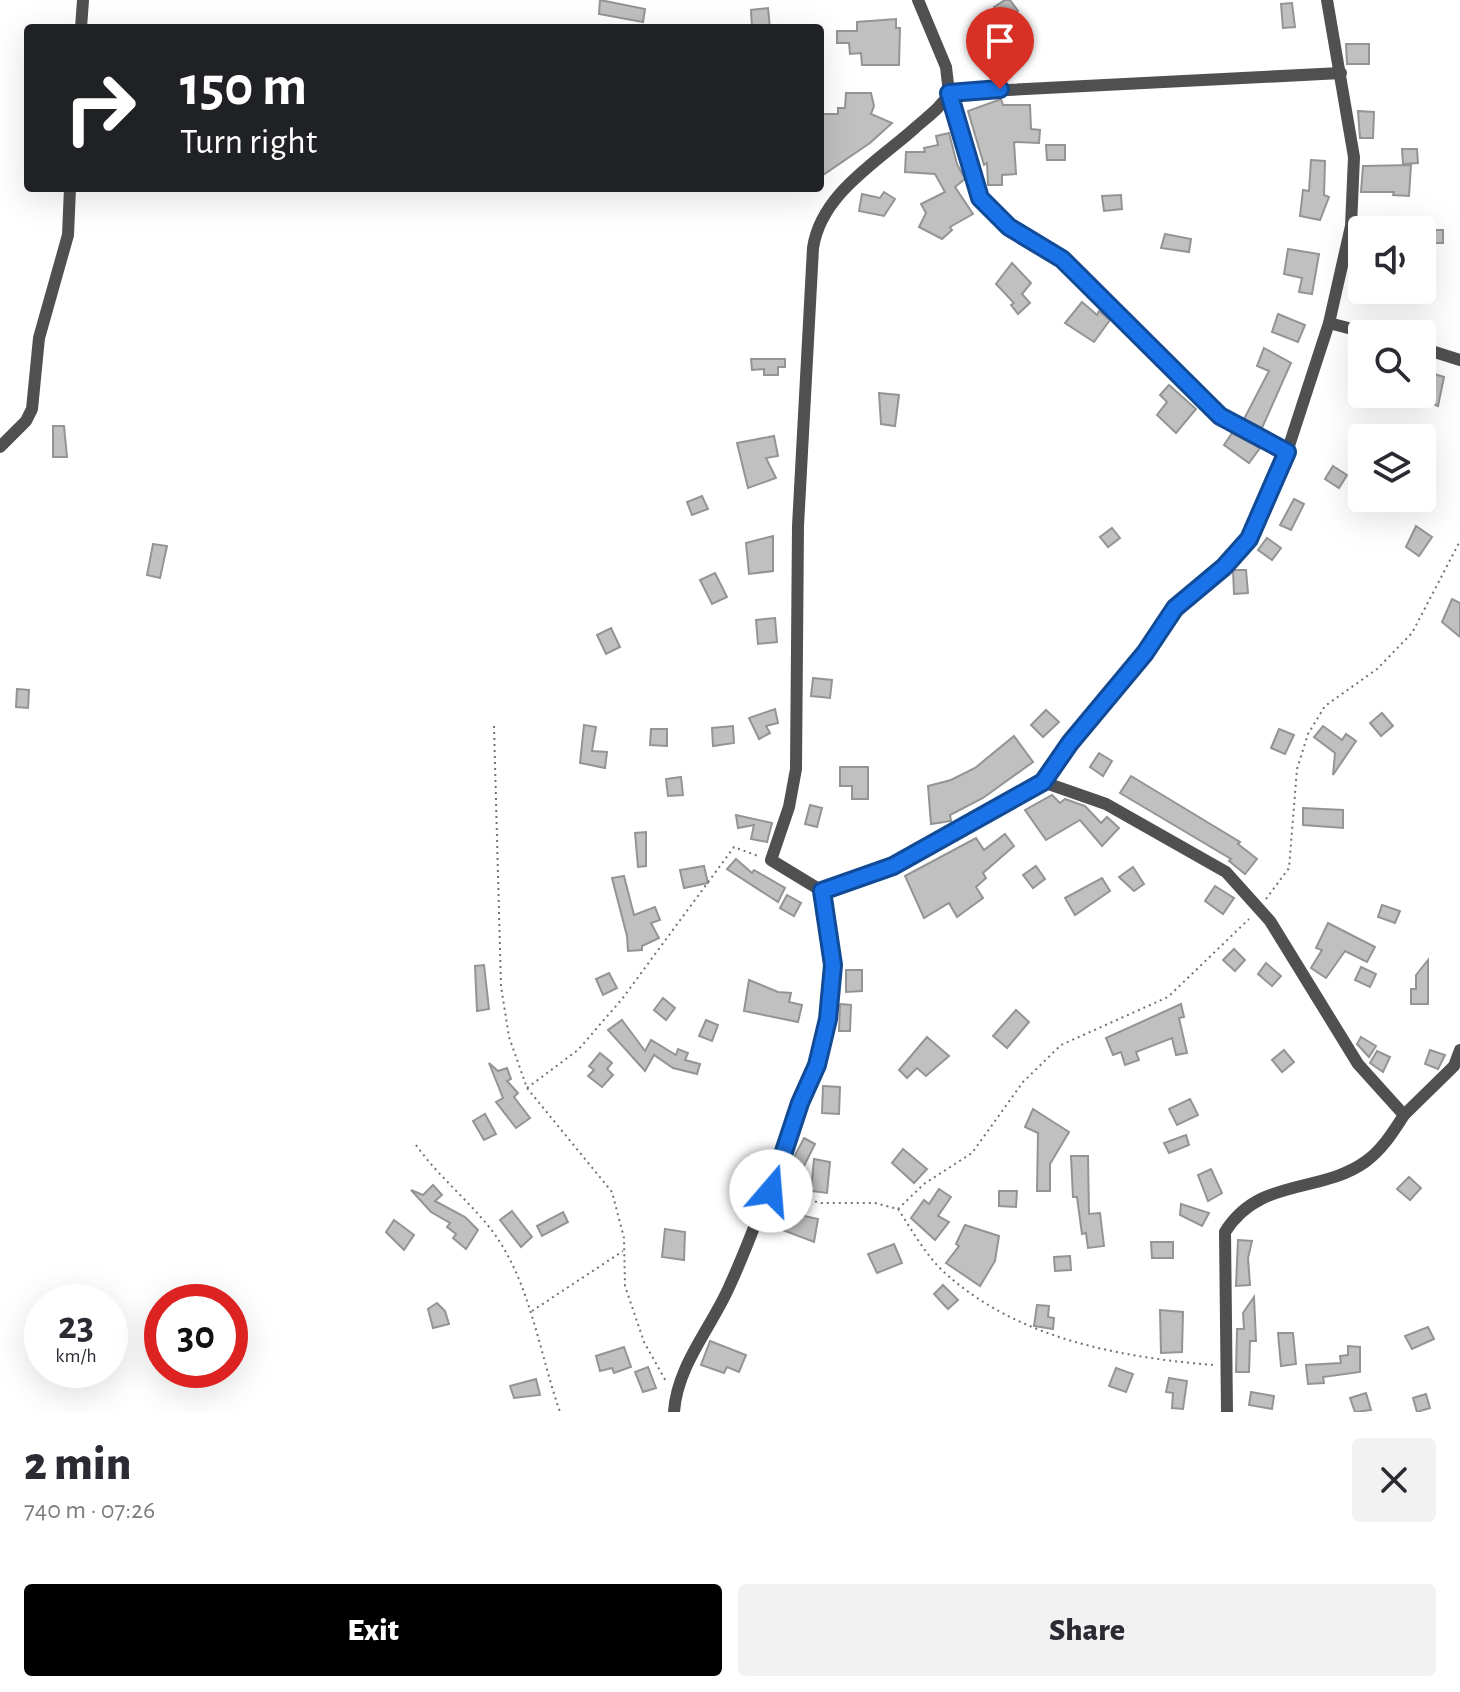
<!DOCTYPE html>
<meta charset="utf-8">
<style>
body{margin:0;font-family:"Alegreya Sans",sans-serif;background:#f2f2f3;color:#2b2b33;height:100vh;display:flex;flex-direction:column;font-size:30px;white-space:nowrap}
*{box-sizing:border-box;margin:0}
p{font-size:26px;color:#7c7c81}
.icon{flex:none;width:44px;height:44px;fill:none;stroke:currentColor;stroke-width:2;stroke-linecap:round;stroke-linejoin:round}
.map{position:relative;height:1412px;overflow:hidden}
.panel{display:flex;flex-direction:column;background:#fff;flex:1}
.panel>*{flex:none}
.top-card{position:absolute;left:24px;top:24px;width:800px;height:168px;border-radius:8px;box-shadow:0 8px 32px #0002;background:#202124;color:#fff;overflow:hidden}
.tools{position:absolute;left:1348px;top:216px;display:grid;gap:16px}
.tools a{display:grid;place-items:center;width:88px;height:88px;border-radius:8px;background:#fff;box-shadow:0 8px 32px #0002;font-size:40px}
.speed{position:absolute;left:24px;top:1284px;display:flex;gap:16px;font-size:40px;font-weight:700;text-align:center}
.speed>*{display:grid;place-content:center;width:104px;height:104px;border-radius:50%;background:#fff;box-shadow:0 8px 32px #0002;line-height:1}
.speed small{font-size:20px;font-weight:400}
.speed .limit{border:12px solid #d22;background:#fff;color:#111}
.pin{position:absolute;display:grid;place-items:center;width:68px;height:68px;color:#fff;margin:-82px -34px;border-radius:50% 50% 50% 0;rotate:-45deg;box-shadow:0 0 8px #0007}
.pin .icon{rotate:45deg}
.me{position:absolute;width:88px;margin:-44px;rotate:18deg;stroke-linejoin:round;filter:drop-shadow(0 0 6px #0008)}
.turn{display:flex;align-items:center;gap:28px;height:168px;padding:0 24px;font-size:36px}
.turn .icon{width:104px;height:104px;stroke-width:2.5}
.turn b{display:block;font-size:56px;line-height:68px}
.round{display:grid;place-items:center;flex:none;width:84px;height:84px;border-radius:8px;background:#f2f2f3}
.headline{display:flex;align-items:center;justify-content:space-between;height:136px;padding:0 24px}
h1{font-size:48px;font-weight:800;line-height:60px}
.button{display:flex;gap:16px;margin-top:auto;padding:16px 24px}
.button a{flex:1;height:92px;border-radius:8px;background:#000;color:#fff;font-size:32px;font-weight:800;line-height:92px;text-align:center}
.button a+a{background:#f2f2f3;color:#2b2b33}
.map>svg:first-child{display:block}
</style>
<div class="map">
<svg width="1460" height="1412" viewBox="0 0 1460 1412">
<rect width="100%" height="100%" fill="#fff"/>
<g fill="#c0c0c0" stroke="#949494" stroke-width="2">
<path d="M600,0L645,9L643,22L599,14Z"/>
<path d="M1005,0H1010L1018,11L1004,21L994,7Z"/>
<path d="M1292,3L1295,27L1283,28L1281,4Z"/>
<path d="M768,8L770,28H752L751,10Z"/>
<path d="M896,19V28H900L899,65H862L861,53L850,54L849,43H837V31H857V22Z"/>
<path d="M1346,44H1369V64H1347Z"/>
<path d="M846,93H871L874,106L871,114L892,123L870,143L820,177L821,114H838V108H845Z"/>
<path d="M1001,99L1003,105H1030L1031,129L1040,130L1039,143L1014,142L1016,174L1002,175V185H988L987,163L984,165L968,111Z"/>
<path d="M1358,111L1374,112L1373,138H1360Z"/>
<path d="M949,133L957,164L965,179L955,187L973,214L950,227L952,230L942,239L919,227L926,213L921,204L945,192L935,174L905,172L906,152H925L924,148L938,145L936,136Z"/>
<path d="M1046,145H1065V160H1047Z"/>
<path d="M1402,149H1417L1418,163L1403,164Z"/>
<path d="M1311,160L1325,161L1324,195L1329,197L1320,220L1300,216L1303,190L1309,191Z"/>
<path d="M1411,165L1409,196L1393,195L1394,192H1361L1363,166Z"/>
<path d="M884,192L895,199L884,216L859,211L862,194L880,198Z"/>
<path d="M1121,195L1122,209L1104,211L1102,196Z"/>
<rect x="1428" y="230" width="15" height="13"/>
<path d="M1165,234L1191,239L1189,252L1161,248Z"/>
<path d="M1288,249L1319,254L1312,294L1299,292L1302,278L1284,274Z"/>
<path d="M1354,254L1362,256V278L1349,275Z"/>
<path d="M1012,263L1031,283L1022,294L1030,303L1018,314L1011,305L1014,303L996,284Z"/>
<path d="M1082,302L1097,315L1099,311L1110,320L1094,342L1065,323Z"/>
<path d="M1278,314L1305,325L1298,342L1272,332Z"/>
<path d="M1264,348L1291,363L1262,428L1244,419L1269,371L1257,366Z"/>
<path d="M751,359H785V367H778V375H764V369L752,370Z"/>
<path d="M1422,370L1444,377L1438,406L1422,399Z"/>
<path d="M1169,385L1196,409L1176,433L1157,415L1167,402L1160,395Z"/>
<path d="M879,393L899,395L895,426L881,424Z"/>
<path d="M53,426H64L67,457H53Z"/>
<path d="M1232,433L1260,448L1249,463L1224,445Z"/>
<path d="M774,436L778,456L766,458L776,478L748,488L737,443Z"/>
<path d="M1333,466L1347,475L1339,488L1325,479Z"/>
<path d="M702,496L708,509L692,515L687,502Z"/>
<path d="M1294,499L1304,504L1291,530L1280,525Z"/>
<path d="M1416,526L1432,537L1419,556L1406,547Z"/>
<path d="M1112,528L1120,538L1108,547L1100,537Z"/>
<path d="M773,536V571L749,574L746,543Z"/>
<path d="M1267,538L1281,548L1272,560L1258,550Z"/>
<path d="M153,544L167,546L160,578L147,575Z"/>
<path d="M1233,570H1246L1248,593L1234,594Z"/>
<path d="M715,573L727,597L712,604L700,580Z"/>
<path d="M1452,599L1460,603V637L1442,622Z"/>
<path d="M775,618L777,642L758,644L756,620Z"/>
<path d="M611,628L620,647L606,654L597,635Z"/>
<path d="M813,678L832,680L830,698L811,696Z"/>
<path d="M17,689L29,690L28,708L16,707Z"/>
<path d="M775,709L778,723L766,726L770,733L759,739L749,718Z"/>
<path d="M1046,710L1059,722L1043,737L1031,725Z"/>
<path d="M1382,713L1393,726L1381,736L1370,723Z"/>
<path d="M584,725L596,727L592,751L607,752L605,768L580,763Z"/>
<path d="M733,726L734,743L713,746L712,728Z"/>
<path d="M1323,726L1342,740L1346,734L1356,741L1333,775L1335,753L1314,737Z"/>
<path d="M651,729H667V746L650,745Z"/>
<path d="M1279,729L1294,735L1285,754L1271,748Z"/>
<path d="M1014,736L1033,762L983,798L950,815L951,821L931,824L928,786L951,780L975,768Z"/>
<path d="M1099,753L1112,761L1103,776L1090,767Z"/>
<path d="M840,767H868V799H852V786H840Z"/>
<path d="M1131,776L1240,842L1238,844L1257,859L1245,874L1229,861L1231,859L1120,793Z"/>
<path d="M681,777L683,795L668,796L666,779Z"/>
<path d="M1052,795L1060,803L1065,799L1085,806L1101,823L1107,817L1119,828L1102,846L1080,820L1046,840L1025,810Z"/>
<path d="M810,805L822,808L817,827L805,824Z"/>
<path d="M1303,808L1343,810V828L1303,825Z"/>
<path d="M736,815L772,823L767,842L751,839L754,825L738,828Z"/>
<path d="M646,832V866L638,867L635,833Z"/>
<path d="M1005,834L1014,846L983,873L986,878L976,887L983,898L957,917L949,903L924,918L905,876L976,838L984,850Z"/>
<path d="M736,859L752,873L754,870L785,888L778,902L727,869Z"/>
<path d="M704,866L708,883L684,888L680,870Z"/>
<path d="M1036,866L1045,879L1033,888L1023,875Z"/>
<path d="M1133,867L1144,884L1134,891L1119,877Z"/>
<path d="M624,876L634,915L655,907L660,920L651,923L659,938L642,946V950L628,951L627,936L612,878Z"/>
<path d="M1102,878L1110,891L1075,915L1065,898Z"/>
<path d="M1215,886L1234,898L1223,914L1205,901Z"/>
<path d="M787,895L801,903L794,916L780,908Z"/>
<path d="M1382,905L1400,911L1395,923L1378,917Z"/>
<path d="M1328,923L1375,947L1367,962L1345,951L1326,978L1311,968L1322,950L1316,948Z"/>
<path d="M1234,949L1245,960L1235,971L1223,960Z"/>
<path d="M1428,960V1004H1411V989H1416V975Z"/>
<path d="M1266,963L1281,976L1272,986L1258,974Z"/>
<path d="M484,965L489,1009L477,1011L475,966Z"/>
<path d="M1361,967L1376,974L1370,987L1355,980Z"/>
<path d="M846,970H862V991L846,992Z"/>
<path d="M609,973L617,988L603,995L596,979Z"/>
<path d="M749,980L778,992L791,993L789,1002L802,1005L798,1022L744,1011Z"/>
<path d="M663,998L675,1008L666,1020L654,1010Z"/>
<path d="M840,1004L851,1005L850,1031H839Z"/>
<path d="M1181,1004L1184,1017L1179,1018L1187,1053L1176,1055L1172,1038L1136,1052L1139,1060L1125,1065L1121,1052L1113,1055L1106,1038Z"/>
<path d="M1016,1010L1029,1022L1007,1048L993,1036Z"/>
<path d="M622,1020L645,1051L651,1040L676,1055L678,1049L688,1053L685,1060L700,1064L697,1074L673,1068L654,1055L645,1071L608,1030Z"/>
<path d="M706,1020L718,1025L712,1041L699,1036Z"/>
<path d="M927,1037L949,1056L926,1076L917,1068L907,1078L899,1070Z"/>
<path d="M1361,1037L1376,1046L1369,1057L1357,1044Z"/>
<path d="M1284,1050L1294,1062L1282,1072L1272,1060Z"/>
<path d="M1430,1050L1445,1055L1438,1069L1425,1064Z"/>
<path d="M1377,1051L1390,1057L1383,1072L1370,1063Z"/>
<path d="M600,1053L612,1063L607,1069L613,1075L602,1087L588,1076L594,1070L589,1066Z"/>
<path d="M489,1063L498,1071L507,1068L511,1079L507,1081L518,1093L514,1097L530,1118L516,1128L496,1102L503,1098Z"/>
<path d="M823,1086L840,1087L839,1114L822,1113Z"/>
<path d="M1190,1099L1198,1115L1177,1125L1169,1109Z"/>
<path d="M1033,1109L1069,1132L1050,1164V1191H1037L1038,1133L1025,1127Z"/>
<path d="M485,1114L496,1134L484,1140L473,1121Z"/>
<path d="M1186,1135L1189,1145L1169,1153L1164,1143Z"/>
<path d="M804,1138L815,1144L793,1188L781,1182Z"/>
<path d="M903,1149L927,1169L914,1183L892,1163Z"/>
<path d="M1071,1156H1088L1089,1214L1100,1213L1104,1246L1088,1248L1086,1233L1082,1234L1077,1197H1073Z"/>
<path d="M814,1159L830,1162L827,1193L811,1191Z"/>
<path d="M1211,1169L1222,1193L1208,1201L1198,1175Z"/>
<path d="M1409,1177L1421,1188L1410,1200L1397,1189Z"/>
<path d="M433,1185L442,1195L435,1201L465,1217L478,1230L466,1249L453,1238L456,1234L447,1227L450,1223L431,1212L411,1190L423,1195Z"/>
<path d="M939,1189L951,1197L938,1216L949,1222L935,1240L911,1218L924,1200L929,1204Z"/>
<path d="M999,1191H1017L1016,1207L999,1206Z"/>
<path d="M1181,1204L1209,1213L1202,1226L1180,1215Z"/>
<path d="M512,1211L532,1237L521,1247L500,1220Z"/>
<path d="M782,1211L818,1219L814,1242L777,1228Z"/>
<path d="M563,1212L568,1222L542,1236L537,1226Z"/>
<path d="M394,1220L414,1235L404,1250L386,1232Z"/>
<path d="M965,1225L999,1236L995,1261L980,1286L946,1263L959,1246L956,1244Z"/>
<path d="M665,1229L685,1232L684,1260L662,1257Z"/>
<path d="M1238,1240L1252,1241L1248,1258L1250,1285L1236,1286Z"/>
<path d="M1151,1242H1173V1258H1152Z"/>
<path d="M894,1244L902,1263L877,1273L868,1254Z"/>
<path d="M1070,1256L1071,1270L1055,1271L1054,1257Z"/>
<path d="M943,1285L958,1300L948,1309L934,1294Z"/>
<path d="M1254,1297L1256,1341H1250L1249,1372H1236L1237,1329H1244L1243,1313Z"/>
<path d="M437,1303L445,1311L449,1324L433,1328L428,1309Z"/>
<path d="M1037,1305L1049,1306L1048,1317L1054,1318L1053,1329L1034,1326Z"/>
<path d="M1160,1310L1183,1312L1182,1352L1161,1353Z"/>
<path d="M1428,1327L1434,1339L1412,1349L1405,1336Z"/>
<path d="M1278,1333H1293L1296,1364L1281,1366Z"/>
<path d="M710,1341L746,1355L739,1372L727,1367L724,1373L701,1365Z"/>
<path d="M1348,1346L1360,1347V1372L1323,1377L1324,1383L1308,1384L1306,1365L1341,1363L1340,1356L1348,1355Z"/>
<path d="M624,1347L631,1367L614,1373L612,1368L600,1371L596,1356Z"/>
<path d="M648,1367L656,1388L643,1392L635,1372Z"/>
<path d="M1116,1368L1133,1374L1126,1392L1109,1386Z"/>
<path d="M1169,1378L1187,1381L1183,1409L1172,1408L1173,1393L1166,1392Z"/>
<path d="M536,1379L540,1395L514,1398L510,1386Z"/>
<path d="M1251,1392L1274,1396L1272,1409L1249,1405Z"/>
<path d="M1366,1393L1371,1410L1355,1412L1350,1398Z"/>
<path d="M1426,1394L1430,1408L1417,1412L1413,1398Z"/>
</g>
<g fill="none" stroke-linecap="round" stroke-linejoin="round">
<g stroke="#727272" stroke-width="2" stroke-dasharray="2 4" stroke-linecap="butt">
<path d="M494,726L501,986L509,1037L527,1088L612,1192L624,1238L625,1286L644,1342L667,1383"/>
<path d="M1266,899L1289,868L1297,769L1308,734L1325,706L1377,669L1412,633L1460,541"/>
<path d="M527,1088L578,1050L622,999L734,847L758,856"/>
<path d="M416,1145C438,1176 467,1199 490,1228C530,1279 539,1352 560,1412"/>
<path d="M780,1193L821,1203H875L898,1209C912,1230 926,1256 945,1273C1018,1339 1119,1357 1213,1365"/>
<path d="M898,1209L924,1184L972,1153L1023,1082L1061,1045L1168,997L1249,919"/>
<path d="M532,1311L623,1251"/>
</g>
<g stroke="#505050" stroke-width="12">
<path d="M81,28L83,0"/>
<path d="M1329,323L1371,334"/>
<path d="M1422,348L1460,360"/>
<path d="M0,447L26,421L32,409L39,338L68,235L70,188"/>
<path d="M1287,452L1220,416L1062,259L1009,227L980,198L949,93L1341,73"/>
<path d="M1043,782L1106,804L1226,872L1270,921L1358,1064L1404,1115L1454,1066L1460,1050"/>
<path d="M822,891L771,860L789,807L796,769L798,526L813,248C821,194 877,162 915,128C927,117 941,108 949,93L946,67L918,0"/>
<path d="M674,1412C677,1365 712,1327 730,1285C757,1226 777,1165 800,1104C816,1058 835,1014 833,963C831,940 826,915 822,891L893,866L1043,782L1070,743L1145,653L1175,608L1224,567L1256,527L1287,452L1329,323L1351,226L1354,157L1327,0"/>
<path d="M1227,1412L1225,1232C1259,1177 1320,1194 1365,1162C1382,1150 1393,1132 1404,1115"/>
</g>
</g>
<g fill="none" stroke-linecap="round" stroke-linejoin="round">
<defs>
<path id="route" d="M771,1191L800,1103L817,1065L828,1019L833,965L822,891L893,866L1043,782L1070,743L1145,653L1175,608L1224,567L1249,539L1287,452L1220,416L1062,259L1009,227L980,198L949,93L1000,89"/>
</defs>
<use href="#route" stroke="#114b97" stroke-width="20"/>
<use href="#route" stroke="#1a73e8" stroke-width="14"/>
</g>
</svg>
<div class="tools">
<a><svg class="icon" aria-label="sound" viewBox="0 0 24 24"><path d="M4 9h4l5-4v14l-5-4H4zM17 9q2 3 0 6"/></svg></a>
<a><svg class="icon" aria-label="search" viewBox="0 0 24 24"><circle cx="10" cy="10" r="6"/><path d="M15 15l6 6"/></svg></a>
<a><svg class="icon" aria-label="layers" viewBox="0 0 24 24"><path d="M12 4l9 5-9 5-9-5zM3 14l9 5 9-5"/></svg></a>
</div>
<div class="speed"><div>23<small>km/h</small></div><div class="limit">30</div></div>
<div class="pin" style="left:1000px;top:89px;background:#d93025"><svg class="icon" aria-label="arrive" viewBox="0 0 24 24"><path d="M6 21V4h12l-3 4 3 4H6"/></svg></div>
<svg class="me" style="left:771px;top:1191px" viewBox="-20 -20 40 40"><circle r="19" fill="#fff"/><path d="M0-13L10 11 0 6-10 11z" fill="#1a73e8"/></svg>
<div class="top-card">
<div class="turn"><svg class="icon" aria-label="right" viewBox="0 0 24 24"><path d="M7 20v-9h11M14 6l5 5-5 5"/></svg><div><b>150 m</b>Turn right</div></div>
</div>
</div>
<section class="panel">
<div class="headline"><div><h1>2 min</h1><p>740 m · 07:26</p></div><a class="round"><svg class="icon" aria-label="close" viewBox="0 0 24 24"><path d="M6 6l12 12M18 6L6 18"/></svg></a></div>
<div class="button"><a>Exit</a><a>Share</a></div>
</section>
